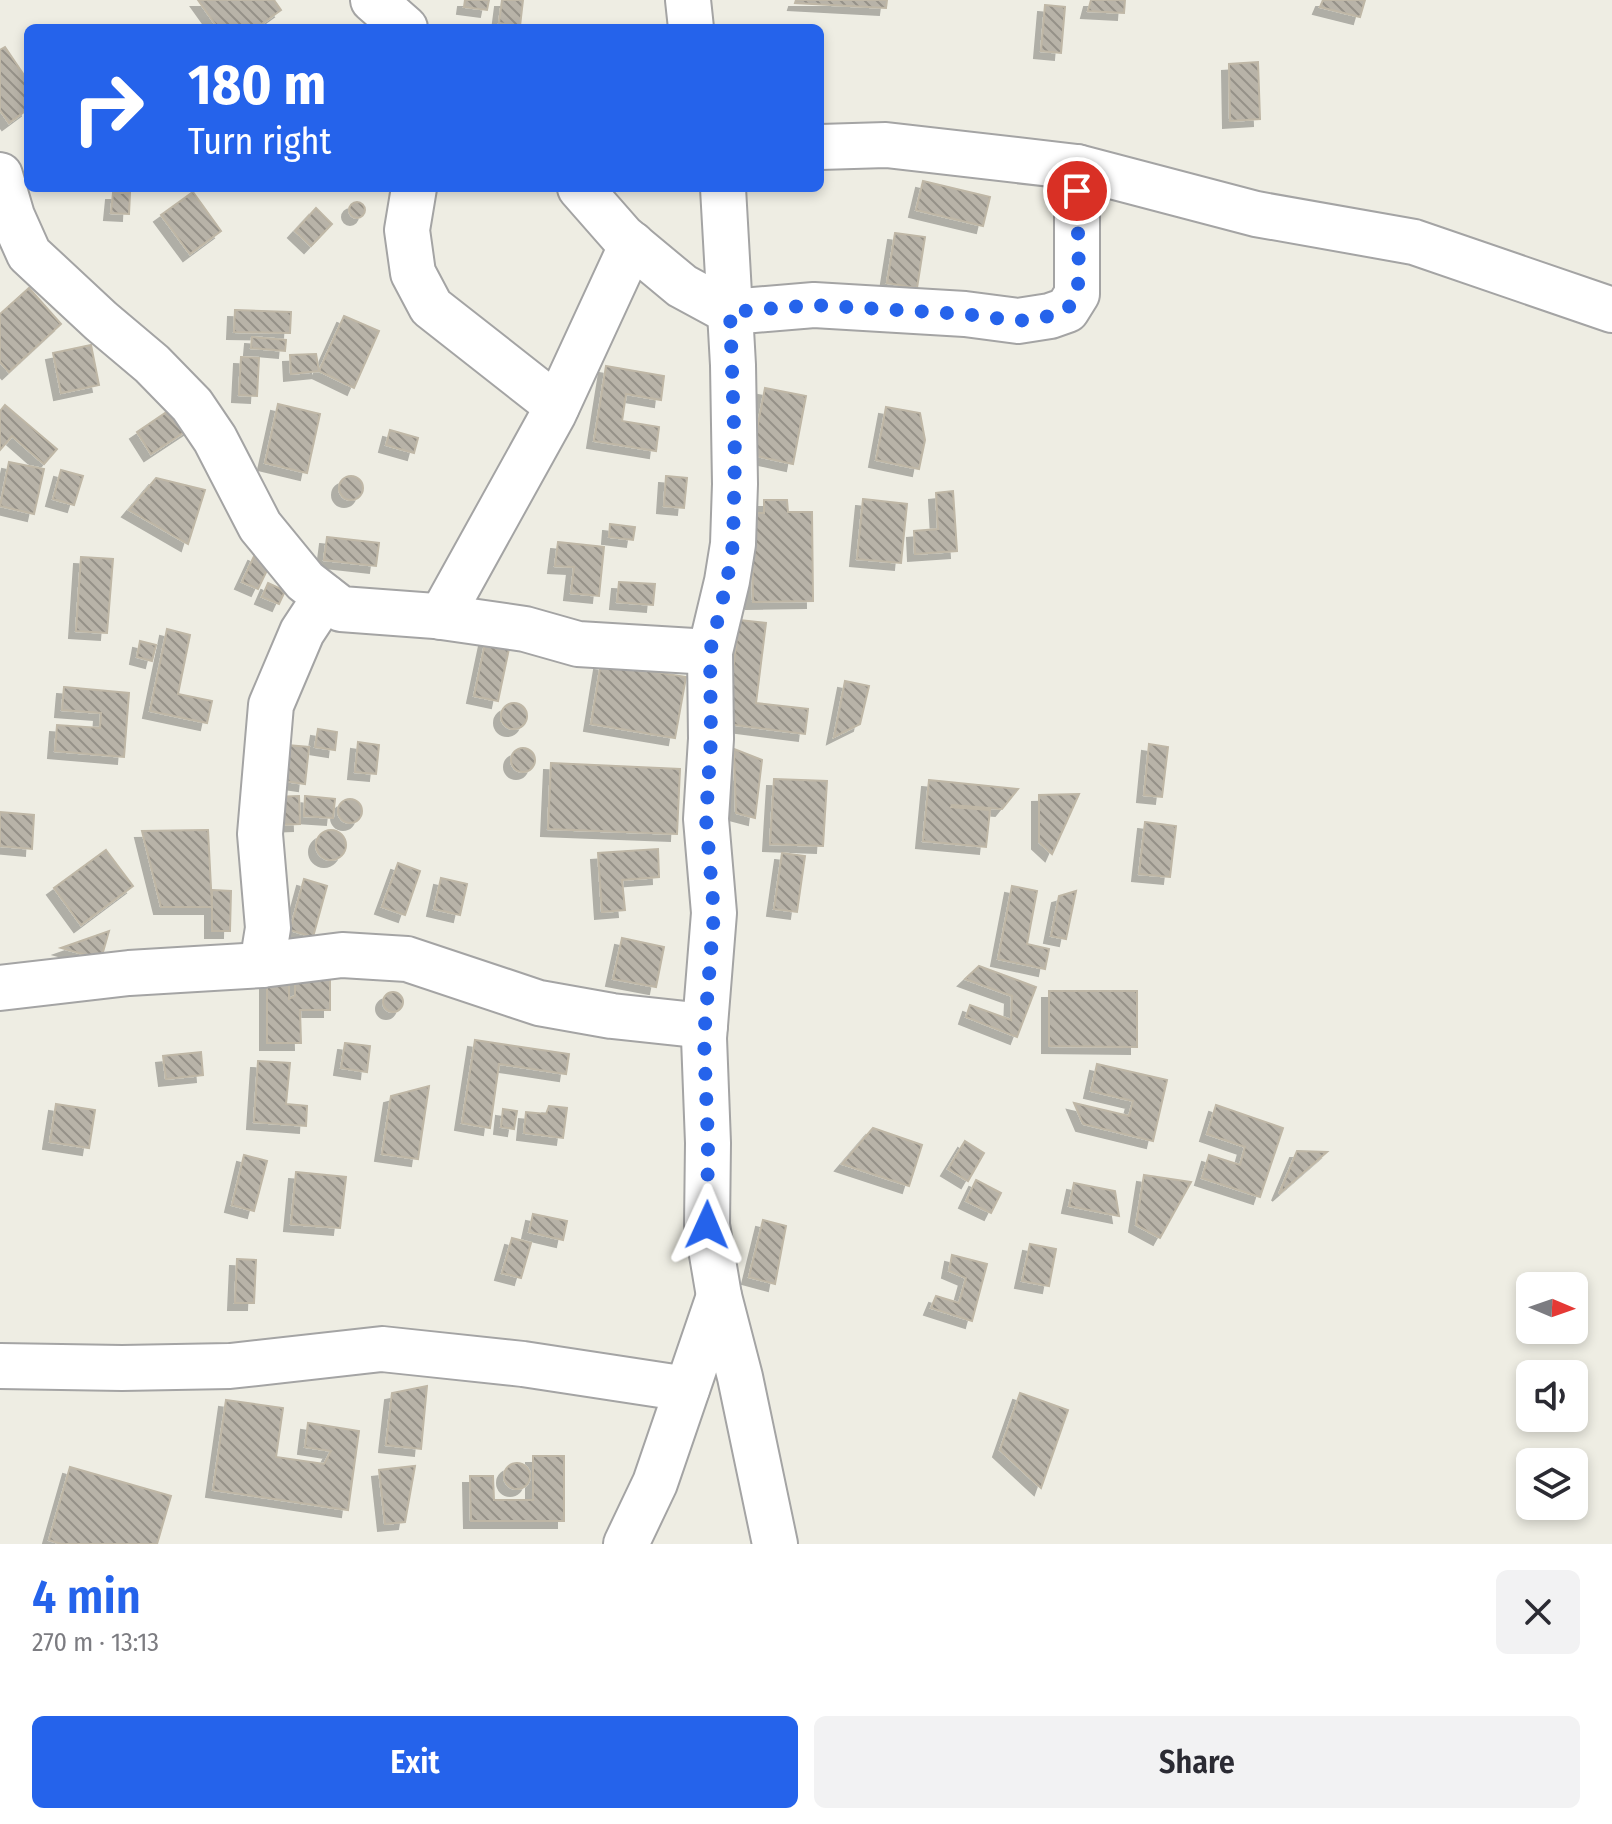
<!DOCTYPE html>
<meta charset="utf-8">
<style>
body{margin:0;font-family:"Fira Sans Condensed",sans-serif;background:#f2f2f3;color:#2b2b33;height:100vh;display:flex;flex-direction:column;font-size:30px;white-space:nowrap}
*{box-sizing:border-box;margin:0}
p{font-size:26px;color:#7c7c81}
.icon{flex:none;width:44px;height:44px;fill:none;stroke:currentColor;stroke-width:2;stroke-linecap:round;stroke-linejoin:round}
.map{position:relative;height:1544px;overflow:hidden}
.details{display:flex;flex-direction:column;background:#fff;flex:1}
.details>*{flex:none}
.banner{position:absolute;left:24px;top:24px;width:800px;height:168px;border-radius:12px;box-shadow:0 4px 12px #0003;background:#2563eb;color:#fff;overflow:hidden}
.needle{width:52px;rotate:92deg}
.fabs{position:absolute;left:1516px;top:1272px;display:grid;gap:16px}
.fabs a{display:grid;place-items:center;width:72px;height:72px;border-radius:12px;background:#fff;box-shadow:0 4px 12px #0003;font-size:40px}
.pin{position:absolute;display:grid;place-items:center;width:68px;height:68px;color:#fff;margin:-34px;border:4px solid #fff;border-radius:50%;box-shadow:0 2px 8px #0007}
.me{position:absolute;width:88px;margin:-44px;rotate:1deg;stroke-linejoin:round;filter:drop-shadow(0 0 6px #0008)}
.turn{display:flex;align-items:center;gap:28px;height:168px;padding:0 32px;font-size:36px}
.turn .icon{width:104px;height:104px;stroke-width:2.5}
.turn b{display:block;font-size:56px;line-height:68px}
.round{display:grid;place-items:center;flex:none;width:84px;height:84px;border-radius:12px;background:#f2f2f3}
.overview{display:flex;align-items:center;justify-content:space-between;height:136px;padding:0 32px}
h1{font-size:48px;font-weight:600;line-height:60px;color:#2563eb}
.cta{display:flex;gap:16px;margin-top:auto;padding:16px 32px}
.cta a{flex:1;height:92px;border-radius:12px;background:#2563eb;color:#fff;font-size:32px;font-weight:600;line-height:92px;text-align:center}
.cta a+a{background:#f2f2f3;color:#2b2b33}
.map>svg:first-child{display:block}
</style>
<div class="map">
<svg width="1612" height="1544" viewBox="0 0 1612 1544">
<defs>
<pattern id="building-back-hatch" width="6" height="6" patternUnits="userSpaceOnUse" patternTransform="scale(2)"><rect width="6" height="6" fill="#b8b3a8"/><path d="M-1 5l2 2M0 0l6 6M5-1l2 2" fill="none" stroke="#959188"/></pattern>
<filter id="shadow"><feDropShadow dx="-7" dy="7" stdDeviation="0" flood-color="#0004"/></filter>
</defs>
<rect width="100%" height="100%" fill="#eeede3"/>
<g fill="url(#building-back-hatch)" stroke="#bfb7a6" stroke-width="2" filter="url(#shadow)">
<path d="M198,0H274L281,10L256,28H218Z"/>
<path d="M465,0H489L487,10L464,7Z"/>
<path d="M502,0H523L520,26L499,23Z"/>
<path d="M796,0H887L886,8L795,3Z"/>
<path d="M1091,0H1125L1124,13L1088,11Z"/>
<path d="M1323,0H1365L1360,17L1320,7Z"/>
<path d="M1045,5L1065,7L1061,53L1041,51Z"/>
<path d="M5,47L28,81V109L9,123L0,110V50Z"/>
<path d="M1258,62L1260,119L1230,121L1229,64Z"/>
<path d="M923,181L990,197L983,226L916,210Z"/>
<path d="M193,192L221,231L190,254L161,215Z"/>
<path d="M113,193H130L129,214L111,213Z"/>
<circle cx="357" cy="210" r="8"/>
<path d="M316,208L332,224L311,246L295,231Z"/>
<path d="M895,233L925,237L917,288L887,283Z"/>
<path d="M29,288L61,324L9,372L0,362V314Z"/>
<path d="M235,310L291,312L290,333L234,332Z"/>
<path d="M344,316L379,331L354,388L319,371Z"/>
<path d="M252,337L286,340L285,351L251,348Z"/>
<path d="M91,345L99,385L61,393L53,353Z"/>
<path d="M316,354L319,371L291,374L290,355Z"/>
<path d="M241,357L259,358L257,396L239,395Z"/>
<path d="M606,366L664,376L661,400L626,394L622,421L659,427L656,451L594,441Z"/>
<path d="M765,388L806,396L793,464L752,455Z"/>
<path d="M278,404L320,414L307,473L265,463Z"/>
<path d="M5,405L57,449L44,464L12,436L0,450V411Z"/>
<path d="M177,405L192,427L151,454L137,432Z"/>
<path d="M886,407L920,413L925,440L919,469L876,460Z"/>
<path d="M390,430L418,438L414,453L386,445Z"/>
<path d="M9,462L44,469L34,514L0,506Z"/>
<path d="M61,470L83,476L74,505L53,499Z"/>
<path d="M666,476L687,478L684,508L664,506Z"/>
<circle cx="351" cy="488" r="12"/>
<path d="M156,478L205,490L188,544L129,510Z"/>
<path d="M953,491L957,551L915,554L914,531L938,529L936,493Z"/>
<path d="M863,499L907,504L901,563L857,559Z"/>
<path d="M764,500H787L788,512H812L813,601L753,602L752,513H764Z"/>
<path d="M610,524L635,527L633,540L609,537Z"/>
<path d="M327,537L379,543L376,566L324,560Z"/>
<path d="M558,542L604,547L599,596L571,593L574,567L555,566Z"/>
<path d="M255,554L271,562L258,589L242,582Z"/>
<path d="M81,557L113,559L107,633L76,631Z"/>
<path d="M619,582L655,584L653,605L617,602Z"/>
<path d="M268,583L285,591L279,604L262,597Z"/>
<path d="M739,620L766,623L756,703L808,709L805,734L727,724Z"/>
<path d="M167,629L190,635L178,694L212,701L207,723L150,711Z"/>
<path d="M486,639L510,644L498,701L474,696Z"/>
<path d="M140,641L156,645L152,661L137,657Z"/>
<path d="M601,663L686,677L675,738L591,724Z"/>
<path d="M845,681L869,686L860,724L834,737Z"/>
<path d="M64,687L129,693L124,757L55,751L57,725L100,728L101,713L62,710Z"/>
<circle cx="514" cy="716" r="13"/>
<path d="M318,729L337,732L335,750L315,747Z"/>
<path d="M358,742L379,745L376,774L355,772Z"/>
<path d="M1149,744L1168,747L1162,797L1144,795Z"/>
<path d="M287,745L309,747L305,784L284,781Z"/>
<circle cx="523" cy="760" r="12"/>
<path d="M734,749L762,760L755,818L736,813Z"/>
<path d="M551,763L680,769L677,834L548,829Z"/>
<path d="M774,779L827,781L823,846L770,844Z"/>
<path d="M929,780L1018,789L1002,809L952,805L951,807L990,810L986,847L923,841Z"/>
<path d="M1079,794L1052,854L1039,842V795Z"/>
<path d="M299,796L300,824L273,825L272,797Z"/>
<path d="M305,796L335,799L333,818L304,816Z"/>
<circle cx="350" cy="811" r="12"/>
<path d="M0,812L34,815L32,849L0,846Z"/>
<path d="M1145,822L1176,826L1170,877L1139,874Z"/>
<circle cx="331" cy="845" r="15"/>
<path d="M208,830L212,907H161L142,831Z"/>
<path d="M658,849L659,877L622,880L625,910L602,912L598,853Z"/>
<path d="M106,850L133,886L81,925L54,888Z"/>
<path d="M782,853L805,856L797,912L774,909Z"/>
<path d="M398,863L420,871L405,915L382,907Z"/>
<path d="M441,878L467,884L460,915L434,909Z"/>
<path d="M304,879L327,886L313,937L290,930Z"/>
<path d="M1012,886L1037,891L1027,944L1049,949L1045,969L998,959Z"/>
<path d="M212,890L231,891L230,931H212Z"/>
<path d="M1076,891L1066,939L1051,936L1059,896Z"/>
<path d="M109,931L101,959L61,948Z"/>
<path d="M622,938L664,947L656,987L613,979Z"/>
<path d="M979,966L1036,987L1017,1037L966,1017L970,1005L1011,1020L1012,996L965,979Z"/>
<path d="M295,978H330V1010H300L301,1043H267V980L289,981V999L295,996Z"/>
<path d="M1049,991H1137V1047L1049,1046Z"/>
<circle cx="393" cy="1002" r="10"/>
<path d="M475,1040L569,1054L566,1074L499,1064L490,1128L462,1123Z"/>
<path d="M345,1043L370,1046L367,1072L341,1068Z"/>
<path d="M201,1052L203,1075L166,1079L163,1056Z"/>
<path d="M258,1061L290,1063L286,1104L307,1106L306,1126L254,1122Z"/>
<path d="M1097,1064L1167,1080L1153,1141L1083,1124L1074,1103L1129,1116L1133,1101L1091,1091Z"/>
<path d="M429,1086L418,1159L382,1154L391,1096Z"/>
<path d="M56,1104L95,1110L89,1148L50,1142Z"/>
<path d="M1216,1105L1283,1128L1260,1197L1202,1178L1209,1155L1240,1165L1245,1147L1207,1134Z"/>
<path d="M549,1106L567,1108L563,1138L524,1133L526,1112L546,1114Z"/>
<path d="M503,1109L517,1111L514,1129L501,1127Z"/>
<path d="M873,1128L922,1145L909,1186L842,1164Z"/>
<path d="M965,1141L984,1153L968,1181L948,1169Z"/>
<path d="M1297,1151L1327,1152L1279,1194Z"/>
<path d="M244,1155L267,1161L254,1211L232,1205Z"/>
<path d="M296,1172L346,1177L340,1228L291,1224Z"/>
<path d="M1144,1175L1191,1182L1160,1238L1136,1225Z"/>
<path d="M976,1180L1001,1193L991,1213L966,1201Z"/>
<path d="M1074,1183L1115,1191L1119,1216L1069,1206Z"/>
<path d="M533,1214L567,1221L563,1240L529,1232Z"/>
<path d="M763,1220L786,1226L775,1284L749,1277Z"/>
<path d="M512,1238L531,1243L521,1278L502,1273Z"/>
<path d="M1030,1244L1056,1249L1049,1286L1022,1281Z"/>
<path d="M952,1255L987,1264L972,1321L931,1308L936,1296L959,1303L966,1278L949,1271Z"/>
<path d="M237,1259L256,1260L254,1303H235Z"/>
<path d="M427,1386L421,1449L386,1445L392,1393Z"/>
<path d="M1020,1393L1068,1410L1041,1488L1000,1450Z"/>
<path d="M226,1400L283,1408L276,1457L324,1464L331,1451L305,1447L308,1423L359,1431L348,1510L213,1490Z"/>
<path d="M533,1456H564V1521H471L470,1476H493L494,1500H533Z"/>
<circle cx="517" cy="1476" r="13"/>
<path d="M415,1466L405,1522L385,1524L379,1470Z"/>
<path d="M70,1467L171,1496L157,1544H61L49,1540Z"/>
</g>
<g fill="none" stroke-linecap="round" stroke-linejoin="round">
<defs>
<g id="minor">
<path d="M373,0L405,28"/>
<path d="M688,0L691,28"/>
<path d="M820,147L886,145L1077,167L1256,214L1414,242L1612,310"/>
<path d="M0,175L12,216L29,254L101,321L152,364L192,405L215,439L260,526L305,581L341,609L435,616L525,629L578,644L710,652"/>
<path d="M414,188L407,230L413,273L431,307L557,406"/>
<path d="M580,188L623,237L682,286L730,312L814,305L965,314L1018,321L1050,316L1067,310L1077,294V167"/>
<path d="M723,188L733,365L735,484L733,544L727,581L710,652L711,739L706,819L714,913L704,1038L708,1143L707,1225L719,1296L740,1377L775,1544"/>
<path d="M441,617L554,413L632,244"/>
<path d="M262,965L268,928L260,834L271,705L302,632L325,597"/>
<path d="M0,988L129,973L262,965L342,955L407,959L539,1003L612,1016L705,1026"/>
<path d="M0,1366L122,1368L230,1366L382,1349L523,1364L687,1389"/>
<path d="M626,1544L655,1483L719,1296"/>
</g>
</defs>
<use href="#minor" stroke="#a4a4a4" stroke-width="48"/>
<use href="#minor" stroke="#fff" stroke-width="44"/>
</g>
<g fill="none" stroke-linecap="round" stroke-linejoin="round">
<path stroke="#2563eb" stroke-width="14" stroke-dasharray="0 25.2" d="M707,1225L708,1143L704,1038L714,913L706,819L711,739L710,652L727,581L733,544L735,455L730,312L814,305L965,314L1018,321L1050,316L1067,310L1077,294L1079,275L1077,191"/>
</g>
</svg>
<div class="fabs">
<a><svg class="needle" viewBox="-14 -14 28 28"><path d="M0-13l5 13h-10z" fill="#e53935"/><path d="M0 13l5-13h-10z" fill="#7c7c81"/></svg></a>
<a><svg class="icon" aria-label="sound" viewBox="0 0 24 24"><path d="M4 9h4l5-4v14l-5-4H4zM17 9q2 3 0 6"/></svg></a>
<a><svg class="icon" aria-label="layers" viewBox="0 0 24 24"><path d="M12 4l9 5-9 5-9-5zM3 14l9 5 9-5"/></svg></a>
</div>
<div class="pin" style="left:1077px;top:191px;background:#d93025"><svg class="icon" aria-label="arrive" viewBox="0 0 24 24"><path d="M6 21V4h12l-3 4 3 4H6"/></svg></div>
<svg class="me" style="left:707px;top:1225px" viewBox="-20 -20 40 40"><path d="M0-17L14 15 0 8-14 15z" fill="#2563eb" stroke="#fff" stroke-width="4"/></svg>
<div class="banner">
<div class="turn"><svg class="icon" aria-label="right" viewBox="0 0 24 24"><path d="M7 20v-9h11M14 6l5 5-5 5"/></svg><div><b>180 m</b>Turn right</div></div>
</div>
</div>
<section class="details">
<div class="overview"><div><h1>4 min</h1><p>270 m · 13:13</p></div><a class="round"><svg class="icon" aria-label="close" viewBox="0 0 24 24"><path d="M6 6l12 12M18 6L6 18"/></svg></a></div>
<div class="cta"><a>Exit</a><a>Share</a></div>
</section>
